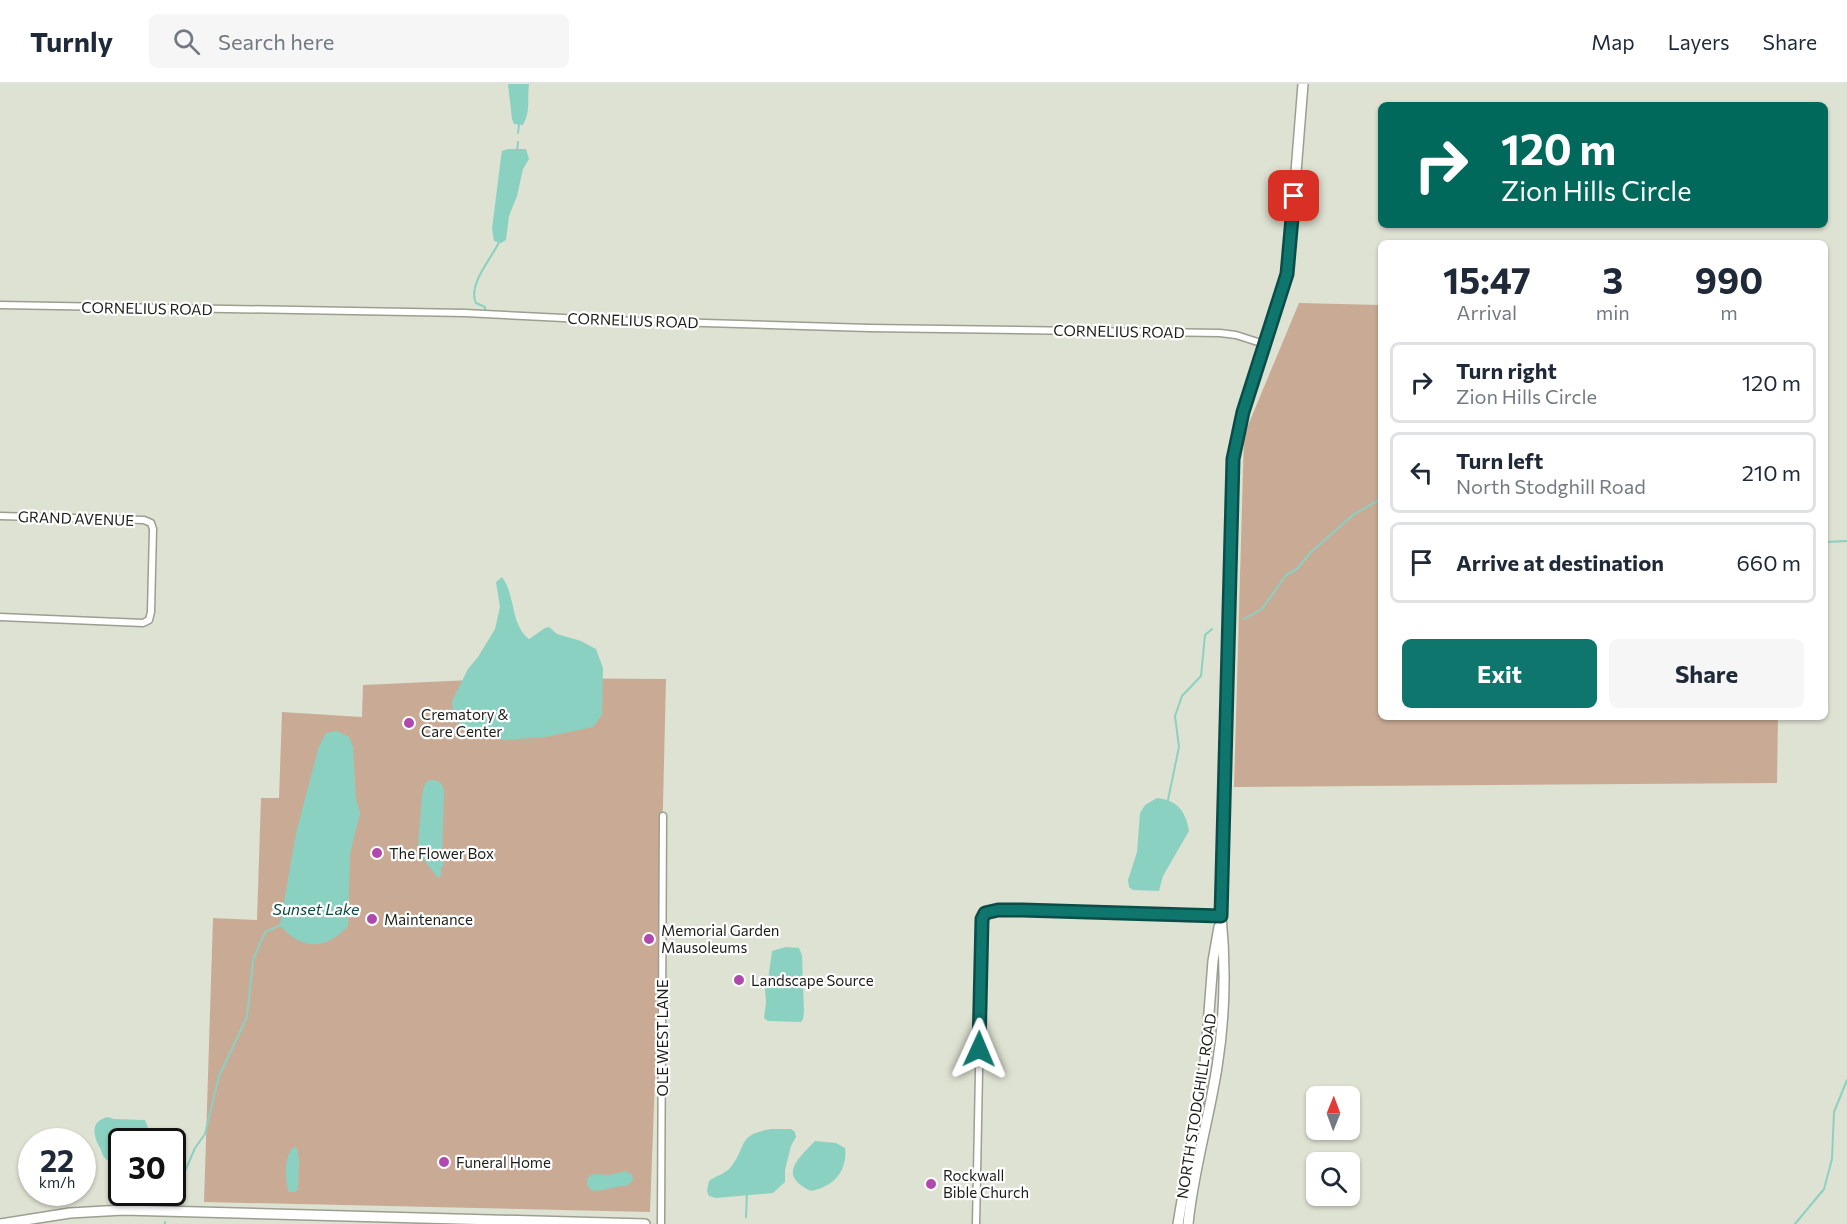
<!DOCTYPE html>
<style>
body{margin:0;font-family:Commissioner,sans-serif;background:#f6f6f7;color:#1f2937;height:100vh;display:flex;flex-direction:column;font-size:22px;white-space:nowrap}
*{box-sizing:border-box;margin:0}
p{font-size:20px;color:#747a83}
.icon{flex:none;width:33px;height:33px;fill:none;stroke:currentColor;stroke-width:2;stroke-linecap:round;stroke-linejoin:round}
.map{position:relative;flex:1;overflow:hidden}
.panel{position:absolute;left:1378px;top:156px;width:450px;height:480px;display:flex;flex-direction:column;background:#fff;border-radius:9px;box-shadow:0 2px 4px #0004}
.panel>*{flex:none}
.guide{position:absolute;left:1378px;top:18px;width:450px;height:126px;border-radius:9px;box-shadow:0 2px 4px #0004;background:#00695c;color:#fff;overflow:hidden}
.needle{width:39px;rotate:1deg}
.tools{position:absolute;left:1306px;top:1002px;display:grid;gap:12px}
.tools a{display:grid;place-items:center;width:54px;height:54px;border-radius:9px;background:#fff;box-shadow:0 2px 4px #0004;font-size:30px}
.speed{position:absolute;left:18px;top:1044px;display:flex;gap:12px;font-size:30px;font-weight:700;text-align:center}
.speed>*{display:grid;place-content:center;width:78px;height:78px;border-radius:50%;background:#fff;box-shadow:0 2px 4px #0004;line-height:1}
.speed small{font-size:15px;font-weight:400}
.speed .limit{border:3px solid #111;border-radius:9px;background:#fff;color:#111}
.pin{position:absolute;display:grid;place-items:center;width:51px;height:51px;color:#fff;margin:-26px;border-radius:12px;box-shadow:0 3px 9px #0006}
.me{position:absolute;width:66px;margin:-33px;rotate:1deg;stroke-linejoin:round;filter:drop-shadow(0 0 4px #0008)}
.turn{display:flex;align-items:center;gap:21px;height:126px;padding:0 24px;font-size:27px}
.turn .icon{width:78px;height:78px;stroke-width:2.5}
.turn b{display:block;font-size:42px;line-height:51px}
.eta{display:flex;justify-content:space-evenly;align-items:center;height:102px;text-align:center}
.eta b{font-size:36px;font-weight:700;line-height:42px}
.action{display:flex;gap:12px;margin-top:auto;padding:12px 24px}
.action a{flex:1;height:69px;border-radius:9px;background:#0f766e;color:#fff;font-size:24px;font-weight:700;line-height:69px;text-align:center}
.action a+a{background:#f6f6f7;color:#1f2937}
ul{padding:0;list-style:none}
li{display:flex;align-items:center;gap:18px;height:81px;margin:0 12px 9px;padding:0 12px;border:3px solid #e0e1e3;border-radius:9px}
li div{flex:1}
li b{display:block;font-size:22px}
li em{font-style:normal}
header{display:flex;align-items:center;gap:36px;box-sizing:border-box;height:84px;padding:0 30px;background:#fff;border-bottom:2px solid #e0e1e3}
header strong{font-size:28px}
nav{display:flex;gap:33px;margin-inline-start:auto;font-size:21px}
.search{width:420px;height:54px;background:#f6f6f7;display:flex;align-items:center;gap:15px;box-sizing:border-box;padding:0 21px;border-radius:9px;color:#747a83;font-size:22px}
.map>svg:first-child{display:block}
</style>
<header>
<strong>Turnly</strong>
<div class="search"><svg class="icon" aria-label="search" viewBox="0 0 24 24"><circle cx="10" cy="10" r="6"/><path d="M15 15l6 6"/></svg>Search here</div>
<nav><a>Map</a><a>Layers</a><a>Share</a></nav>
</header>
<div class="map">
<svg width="1847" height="1140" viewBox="0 0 1847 1140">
<rect width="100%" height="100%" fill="#dee2d2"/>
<g fill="#c9ab95">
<path d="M1299,219L1381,221L1382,633H1778L1777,699L1234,703L1244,351Z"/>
<path d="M514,594L666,595L659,889L650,1128L204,1118L213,834L257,836L261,714H279L282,628L362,633L363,601Z"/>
</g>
<g fill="#8bd1c2">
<path d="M508,0H529C527,15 531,27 523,41L514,40L512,35Z"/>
<path d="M508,65H526L529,75L523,85L517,112L509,132L506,156L501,159L494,157L492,145L501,73L502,67Z"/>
<path d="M502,493C516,512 510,540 529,555L545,544L549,543L557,550L581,557L596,565L603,584L602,631L593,643L545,653L505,656L481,652L461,642L453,630L452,617L468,585L478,573L495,545L500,523L496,498Z"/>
<path d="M337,647L349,653L353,663L356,715L360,729L350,770L348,842C325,867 301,866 280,841L296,749L319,662L326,649Z"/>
<path d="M429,696H434L441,699L444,706L442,770L444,780L441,784V792L438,794L422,773L418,761L422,711L425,700Z"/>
<path d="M1157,714C1177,716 1186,727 1189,747L1163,792L1159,807L1133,806L1129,803L1128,796L1137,768L1140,729L1145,721Z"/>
<path d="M786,863L799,864L802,871L804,928L803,935L801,938L768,937L764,934L766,919L765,904L768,896L772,867Z"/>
<path d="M108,1033L114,1035L145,1036L153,1057L122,1058L121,1078C117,1077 111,1078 107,1076C103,1074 102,1068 100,1064C93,1051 90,1037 108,1033Z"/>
<path d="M772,1045H791L795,1048L796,1053L791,1062L785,1086V1098L773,1109L716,1114L709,1112L707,1107L709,1097C715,1092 725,1090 730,1084C748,1062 736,1050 772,1045Z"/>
<path d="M815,1057L836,1059L845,1064C848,1087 833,1103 811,1107C778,1091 797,1076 815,1057Z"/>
<path d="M294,1063L297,1064L299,1076L298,1105L295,1108H289C285,1096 283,1073 294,1063Z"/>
<path d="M626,1087L632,1091L633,1096L627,1102C614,1101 600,1109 591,1106L587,1101L588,1093L594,1090L609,1091Z"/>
</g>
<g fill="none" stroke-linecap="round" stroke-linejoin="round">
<g stroke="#8bd1c2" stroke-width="2">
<path d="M518,49L519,40"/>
<path d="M517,67L518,58"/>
<path d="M485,226V223L476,219C467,201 492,174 499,158"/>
<path d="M1826,458L1847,457"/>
<path d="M1244,535L1262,525L1286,491L1297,485L1310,469L1353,431L1382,414"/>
<path d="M1168,716L1179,663L1175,632L1182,612L1201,592L1205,551L1212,545"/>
<path d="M172,1108L180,1099L195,1064L205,1050L219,992L247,933L253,876L265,848L281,841"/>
<path d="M166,1116L172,1108"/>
<path d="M746,1133L747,1108"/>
<path d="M165,1140V1138"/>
<path d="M1795,1140L1824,1105L1832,1075L1834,1028L1847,996"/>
</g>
<defs>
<g id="street">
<path d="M0,221L465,229L603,236L869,244L1220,249L1236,251L1264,260"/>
<path d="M0,432L144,436L151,439L153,445L151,528L149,536L143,539L0,533"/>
<path d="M661,1140L663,732"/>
<path d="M976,1140L982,835L985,829L998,826H1022L1221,832"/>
</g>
<g id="secondary">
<path d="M1178,1140L1205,980L1213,877L1219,843"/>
<path d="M1188,1140C1193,1087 1209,1035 1217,983C1225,933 1226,882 1221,832L1233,375C1243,306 1276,244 1289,176L1303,0"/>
</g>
<path id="primary" d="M0,1140L70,1129L123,1126L645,1140"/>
</defs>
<use href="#street" stroke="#9b9f90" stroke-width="9"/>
<use href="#secondary" stroke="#9b9f90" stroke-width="12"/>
<use href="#primary" stroke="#9b9f90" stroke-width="12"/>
<use href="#street" stroke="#fff" stroke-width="6"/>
<use href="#secondary" stroke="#fff" stroke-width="9"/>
<use href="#primary" stroke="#fff" stroke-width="9"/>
</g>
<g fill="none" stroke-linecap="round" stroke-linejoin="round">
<defs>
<path id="route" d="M979,965L982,835L985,829L998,826H1022L1221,832L1233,375L1243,328L1287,190L1294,112"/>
</defs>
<use href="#route" stroke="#0a4d48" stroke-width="15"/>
<use href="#route" stroke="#0f766e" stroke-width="10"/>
</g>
<g fill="#b049ad" stroke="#fff" stroke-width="2">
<circle cx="409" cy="639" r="6"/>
<circle cx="377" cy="769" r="6"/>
<circle cx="372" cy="835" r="6"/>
<circle cx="649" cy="855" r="6"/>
<circle cx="739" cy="896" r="6"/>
<circle cx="444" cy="1078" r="6"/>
<circle cx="931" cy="1100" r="6"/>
</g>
<g text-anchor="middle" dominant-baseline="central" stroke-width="4.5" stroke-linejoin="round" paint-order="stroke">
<g font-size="15" fill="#1c1e18" stroke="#fff">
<text transform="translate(147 224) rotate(1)">CORNELIUS ROAD</text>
<text transform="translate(633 236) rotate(2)">CORNELIUS ROAD</text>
<text transform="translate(1119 247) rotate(1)">CORNELIUS ROAD</text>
<text transform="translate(76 434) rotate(2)">GRAND AVENUE</text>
<text transform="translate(662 954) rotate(-90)">OLE WEST LANE</text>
<text transform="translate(1196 1022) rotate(-81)">NORTH STODGHILL ROAD</text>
</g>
<g font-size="15" fill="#1c1e18" stroke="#fff" text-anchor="start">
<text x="421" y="630">Crematory &amp;<tspan x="421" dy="17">Care Center</tspan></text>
<text x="389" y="769">The Flower Box</text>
<text x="384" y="835">Maintenance</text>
<text x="661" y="846">Memorial Garden<tspan x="661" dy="17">Mausoleums</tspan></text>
<text x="751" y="896">Landscape Source</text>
<text x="456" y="1078">Funeral Home</text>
<text x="943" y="1091">Rockwall<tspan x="943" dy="17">Bible Church</tspan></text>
</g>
<g font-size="16" font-style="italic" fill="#0d4b41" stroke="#fff">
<text x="316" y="824">Sunset Lake</text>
</g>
</g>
</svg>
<div class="tools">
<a><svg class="needle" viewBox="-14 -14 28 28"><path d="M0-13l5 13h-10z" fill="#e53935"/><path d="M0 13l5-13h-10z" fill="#747a83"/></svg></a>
<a><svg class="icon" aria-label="search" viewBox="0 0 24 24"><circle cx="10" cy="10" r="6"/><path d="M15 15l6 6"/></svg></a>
</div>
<div class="speed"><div>22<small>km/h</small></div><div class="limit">30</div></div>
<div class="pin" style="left:1294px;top:112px;background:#d93025"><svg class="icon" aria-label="arrive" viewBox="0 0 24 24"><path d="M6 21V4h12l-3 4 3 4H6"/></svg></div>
<svg class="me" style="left:979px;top:965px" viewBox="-20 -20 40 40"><path d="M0-17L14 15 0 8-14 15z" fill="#0f766e" stroke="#fff" stroke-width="4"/></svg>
<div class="guide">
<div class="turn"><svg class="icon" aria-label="right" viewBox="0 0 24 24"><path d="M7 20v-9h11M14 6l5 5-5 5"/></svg><div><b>120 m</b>Zion Hills Circle</div></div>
</div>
<section class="panel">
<div class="eta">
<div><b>15:47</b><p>Arrival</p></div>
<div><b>3</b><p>min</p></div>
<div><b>990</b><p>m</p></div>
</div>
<ul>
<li><svg class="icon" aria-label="right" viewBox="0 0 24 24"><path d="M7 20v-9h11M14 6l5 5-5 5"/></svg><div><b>Turn right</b><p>Zion Hills Circle</p></div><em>120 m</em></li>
<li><svg class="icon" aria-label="left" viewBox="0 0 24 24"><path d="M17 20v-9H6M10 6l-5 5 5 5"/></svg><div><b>Turn left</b><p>North Stodghill Road</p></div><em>210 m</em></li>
<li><svg class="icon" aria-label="arrive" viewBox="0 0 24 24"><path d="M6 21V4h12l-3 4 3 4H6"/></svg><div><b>Arrive at destination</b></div><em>660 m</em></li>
</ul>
<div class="action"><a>Exit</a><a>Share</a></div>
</section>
</div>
